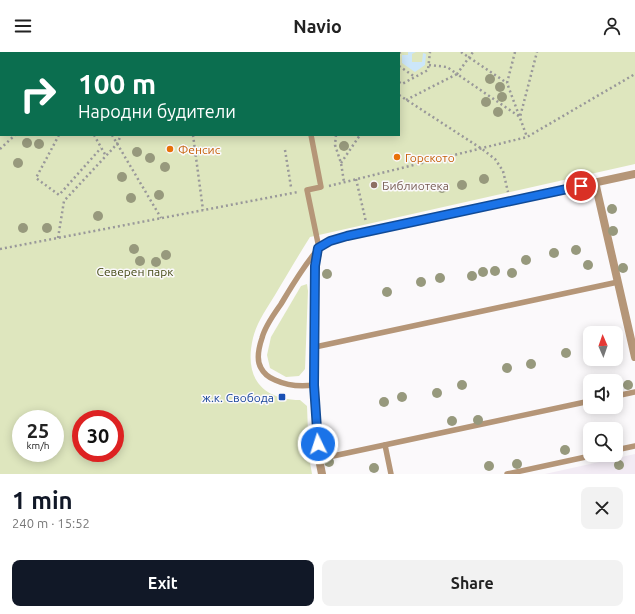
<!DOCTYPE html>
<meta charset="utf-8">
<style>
body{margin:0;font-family:Ubuntu,sans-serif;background:#f2f2f2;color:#222;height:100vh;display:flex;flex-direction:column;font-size:15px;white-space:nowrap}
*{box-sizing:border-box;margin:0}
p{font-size:13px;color:#767676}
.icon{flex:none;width:22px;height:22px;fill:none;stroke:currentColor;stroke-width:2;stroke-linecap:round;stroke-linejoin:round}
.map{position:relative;height:422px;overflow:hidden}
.sheet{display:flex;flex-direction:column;background:#fff;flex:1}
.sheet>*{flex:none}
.hud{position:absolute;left:0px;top:0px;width:400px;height:84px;box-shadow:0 2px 10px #0003;background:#0b6e4f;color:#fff;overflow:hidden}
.needle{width:26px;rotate:358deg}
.fabs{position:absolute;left:583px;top:274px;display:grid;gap:8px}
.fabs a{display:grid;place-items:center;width:40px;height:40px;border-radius:8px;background:#fff;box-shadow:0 2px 10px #0003;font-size:20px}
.speed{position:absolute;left:12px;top:358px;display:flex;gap:8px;font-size:20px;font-weight:700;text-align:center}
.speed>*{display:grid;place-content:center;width:52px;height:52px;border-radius:50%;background:#fff;box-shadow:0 2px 10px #0003;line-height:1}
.speed small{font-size:10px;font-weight:400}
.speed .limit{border:6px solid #d22;background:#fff;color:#111}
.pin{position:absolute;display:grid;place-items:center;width:34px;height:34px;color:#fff;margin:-17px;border:2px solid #fff;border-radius:50%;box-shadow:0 1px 4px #0007}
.me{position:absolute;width:44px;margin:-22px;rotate:356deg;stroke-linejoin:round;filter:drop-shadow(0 0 3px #0008)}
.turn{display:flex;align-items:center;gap:14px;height:84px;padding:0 12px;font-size:18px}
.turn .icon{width:52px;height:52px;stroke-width:2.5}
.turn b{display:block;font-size:28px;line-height:34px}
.round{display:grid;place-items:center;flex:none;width:42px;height:42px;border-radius:8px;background:#f2f2f2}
.summary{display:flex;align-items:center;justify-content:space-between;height:68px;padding:0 12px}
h1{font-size:24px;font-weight:600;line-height:30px;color:#111827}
.cta{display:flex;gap:8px;margin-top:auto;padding:8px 12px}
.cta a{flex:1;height:46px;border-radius:8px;background:#111827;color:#fff;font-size:16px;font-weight:600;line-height:46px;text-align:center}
.cta a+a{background:#f2f2f2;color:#222}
header{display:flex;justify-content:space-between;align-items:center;height:52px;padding:0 12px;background:#fff;font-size:18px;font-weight:600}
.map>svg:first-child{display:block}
</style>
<header><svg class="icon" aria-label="menu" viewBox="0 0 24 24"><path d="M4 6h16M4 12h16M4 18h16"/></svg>Navio<svg class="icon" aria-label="person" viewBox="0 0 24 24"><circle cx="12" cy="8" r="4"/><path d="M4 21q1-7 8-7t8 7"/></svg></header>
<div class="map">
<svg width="635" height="422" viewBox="0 0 635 422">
<rect width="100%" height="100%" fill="#fbf9fb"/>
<path fill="#f2ebf4" d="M635,402V422H545Z"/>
<g fill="#dee6be" fill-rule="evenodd">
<path d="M0,0H635V112L310,185C298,204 287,223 275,243C267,256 257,270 253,286C244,324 260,347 300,348L307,354L309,405L312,422H0ZM1,1H399V83H1ZM21,367H55V401H21ZM81,367H115V401H81Z"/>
<path d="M307,232L308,239L305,317L299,324L286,325L270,316L267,303L271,285L301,234Z"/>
</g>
<path fill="#cce6f9" d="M408,0H416L412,2V10H422L423,1L426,2L425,13L415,20L402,11V3H408Z"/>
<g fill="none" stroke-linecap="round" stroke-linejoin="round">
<g stroke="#99989a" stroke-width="2.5" stroke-dasharray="2 3" stroke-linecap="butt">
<path d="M58,0V1"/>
<path d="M461,0L507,31"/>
<path d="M515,0L507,31L527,85"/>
<path d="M70,1V0"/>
<path d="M123,1L124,0"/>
<path d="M187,1V0"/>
<path d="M344,1L345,0"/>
<path d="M373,1L374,0"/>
<path d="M384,1L385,0"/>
<path d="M399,1L401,0"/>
<path d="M429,13L447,15L457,22L473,0"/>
<path d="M399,14L415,25"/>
<path d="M399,30L402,32L428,18L430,0"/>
<path d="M399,43L482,97L495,107L503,119L508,140"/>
<path d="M406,48L457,22L520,65L537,0"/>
<path d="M59,83L36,126L59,143L101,96"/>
<path d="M94,83L106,104"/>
<path d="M112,83L161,166"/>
<path d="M193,83L203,158"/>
<path d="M336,83L335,93L341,111L344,130"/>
<path d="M0,97L15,83"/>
<path d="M285,98L291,135"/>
<path d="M341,111L360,83"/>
<path d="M356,127L366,170"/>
<path d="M329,134L527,85L635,22"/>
<path d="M58,186L64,149L117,92L121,83"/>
<path d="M0,197L298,140"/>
</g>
<g stroke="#b59678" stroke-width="5.5">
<path d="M311,83L321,135L307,138L319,196C304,213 293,232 281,252C274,262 265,274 262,286C259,295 256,308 261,316C264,322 270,326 275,328C288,334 299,335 314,333"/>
<path d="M315,295L618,230"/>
<path d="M616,344L635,340"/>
<path d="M385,393L391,422"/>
<path d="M616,398L635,394"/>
<path d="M319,407L590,349"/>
<path d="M507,422L595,403"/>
</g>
<g stroke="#b59678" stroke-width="8">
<path d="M595,130L635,305"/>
<path d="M322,422L319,407L314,333L315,214L319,196L330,189L347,184L635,122"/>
</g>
</g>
<g fill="#97997d">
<circle cx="490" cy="27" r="5"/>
<circle cx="500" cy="35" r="5"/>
<circle cx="502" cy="45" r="5"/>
<circle cx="486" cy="50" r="5"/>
<circle cx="498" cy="60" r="5"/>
<circle cx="27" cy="91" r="5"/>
<circle cx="39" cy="92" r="5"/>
<circle cx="344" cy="94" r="5"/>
<circle cx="137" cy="100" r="5"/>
<circle cx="150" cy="106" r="5"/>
<circle cx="18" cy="111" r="5"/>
<circle cx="165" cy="115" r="5"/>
<circle cx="122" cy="125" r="5"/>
<circle cx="484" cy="127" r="5"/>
<circle cx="462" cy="133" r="5"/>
<circle cx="442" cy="136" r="5"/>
<circle cx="159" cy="143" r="5"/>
<circle cx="131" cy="146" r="5"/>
<circle cx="612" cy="157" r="5"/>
<circle cx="98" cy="164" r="5"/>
<circle cx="23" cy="176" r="5"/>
<circle cx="47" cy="176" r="5"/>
<circle cx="613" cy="179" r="5"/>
<circle cx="134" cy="197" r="5"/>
<circle cx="576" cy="198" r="5"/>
<circle cx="554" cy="201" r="5"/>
<circle cx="166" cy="203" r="5"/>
<circle cx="526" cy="208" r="5"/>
<circle cx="140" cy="209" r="5"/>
<circle cx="156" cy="210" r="5"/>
<circle cx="588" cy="213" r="5"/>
<circle cx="623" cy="216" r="5"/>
<circle cx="495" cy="219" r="5"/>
<circle cx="483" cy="220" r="5"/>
<circle cx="512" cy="221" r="5"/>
<circle cx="327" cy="222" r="5"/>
<circle cx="472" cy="224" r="5"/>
<circle cx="440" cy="226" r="5"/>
<circle cx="421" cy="230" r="5"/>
<circle cx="387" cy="240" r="5"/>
<circle cx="566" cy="301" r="5"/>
<circle cx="531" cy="312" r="5"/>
<circle cx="507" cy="316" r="5"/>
<circle cx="462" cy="333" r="5"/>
<circle cx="628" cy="333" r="5"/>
<circle cx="437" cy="341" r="5"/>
<circle cx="402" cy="345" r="5"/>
<circle cx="384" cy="350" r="5"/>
<circle cx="478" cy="368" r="5"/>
<circle cx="452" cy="369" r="5"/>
<circle cx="326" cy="396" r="5"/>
<circle cx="565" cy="398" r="5"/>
<circle cx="329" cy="410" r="5"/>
<circle cx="517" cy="412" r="5"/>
<circle cx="619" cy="413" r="5"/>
<circle cx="489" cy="414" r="5"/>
<circle cx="374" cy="416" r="5"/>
</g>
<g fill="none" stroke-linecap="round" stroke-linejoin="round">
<defs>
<path id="route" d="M318,392L314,333L315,214L318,196L330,189L347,184L581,134"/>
</defs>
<use href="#route" stroke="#114b97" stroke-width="10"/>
<use href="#route" stroke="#1a73e8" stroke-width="7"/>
</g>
<g fill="#e8710a" stroke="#fbf9fb" stroke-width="1.5">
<circle cx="170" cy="97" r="4"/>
<circle cx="397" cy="105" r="4"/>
</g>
<circle fill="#8d6e63" stroke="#fbf9fb" stroke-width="1.5" cx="374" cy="133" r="4"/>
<rect fill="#1a4fb4" stroke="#fbf9fb" stroke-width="1.5" x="278" y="341" width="8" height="8" rx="2"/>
<g text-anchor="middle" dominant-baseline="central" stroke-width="3" stroke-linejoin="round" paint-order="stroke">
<g font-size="12" fill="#c56008" stroke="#fbf9fb" text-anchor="start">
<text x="178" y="97">Фенсис</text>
<text x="405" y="105">Горското</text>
</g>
<g font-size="12" fill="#785e54" stroke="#fbf9fb" text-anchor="start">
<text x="382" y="133">Библиотека</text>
</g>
<g font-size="12" fill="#454b16" stroke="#fbf9fb">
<text x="135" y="219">Северен парк</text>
</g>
<g font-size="12" fill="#164399" stroke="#fbf9fb" text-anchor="end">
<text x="274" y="345">ж.к. Свобода</text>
</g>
</g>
</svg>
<div class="fabs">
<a><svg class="needle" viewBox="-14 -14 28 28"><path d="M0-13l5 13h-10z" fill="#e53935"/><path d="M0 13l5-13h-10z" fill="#767676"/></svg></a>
<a><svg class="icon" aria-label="sound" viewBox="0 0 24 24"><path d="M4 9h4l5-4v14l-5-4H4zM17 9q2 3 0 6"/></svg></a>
<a><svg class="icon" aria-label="search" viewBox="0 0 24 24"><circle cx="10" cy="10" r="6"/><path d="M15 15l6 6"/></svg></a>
</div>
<div class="speed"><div>25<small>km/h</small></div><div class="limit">30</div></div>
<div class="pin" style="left:581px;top:134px;background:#d93025"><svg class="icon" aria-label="arrive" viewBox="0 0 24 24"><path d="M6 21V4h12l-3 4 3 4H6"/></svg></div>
<svg class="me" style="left:318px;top:392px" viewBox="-20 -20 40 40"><circle r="17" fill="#1a73e8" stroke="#fff" stroke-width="3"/><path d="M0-11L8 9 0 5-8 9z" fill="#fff"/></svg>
<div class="hud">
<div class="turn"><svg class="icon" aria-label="right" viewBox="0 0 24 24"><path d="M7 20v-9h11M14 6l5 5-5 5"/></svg><div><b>100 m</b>Народни будители</div></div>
</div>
</div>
<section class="sheet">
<div class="summary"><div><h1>1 min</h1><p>240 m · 15:52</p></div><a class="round"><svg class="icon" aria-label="close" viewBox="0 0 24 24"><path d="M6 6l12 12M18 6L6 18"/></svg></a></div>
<div class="cta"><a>Exit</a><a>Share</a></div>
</section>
